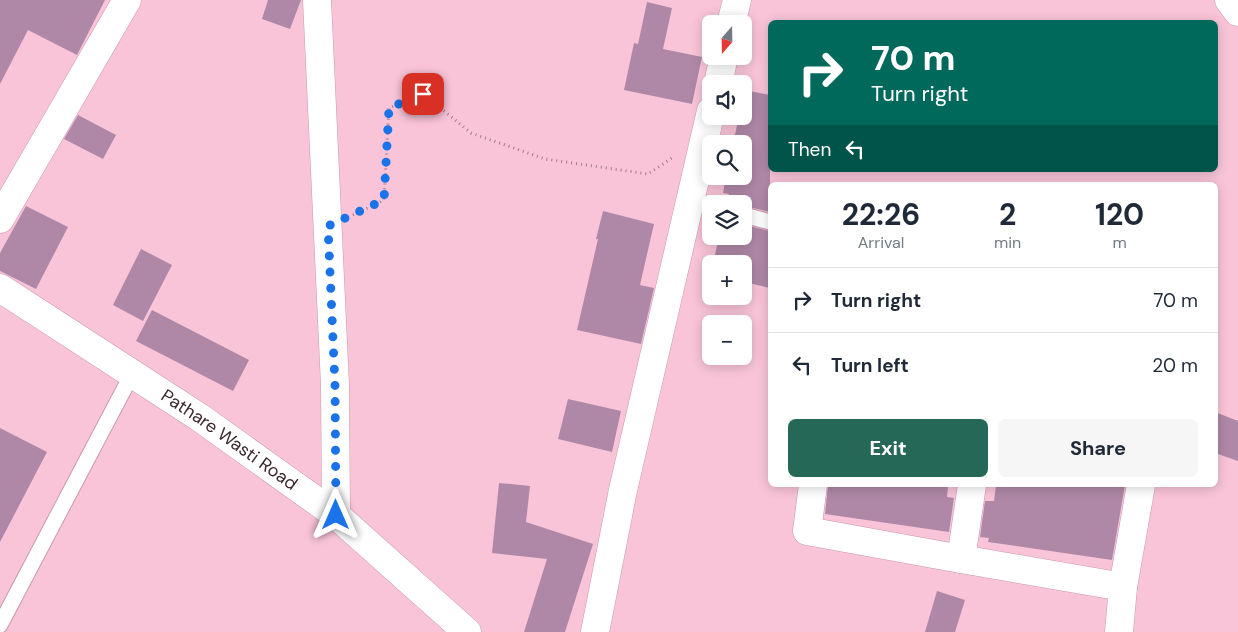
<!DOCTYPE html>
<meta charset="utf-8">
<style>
body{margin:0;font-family:"DM Sans",sans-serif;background:#f6f6f7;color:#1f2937;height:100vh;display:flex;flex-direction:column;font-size:19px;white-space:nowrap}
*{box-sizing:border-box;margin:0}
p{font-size:16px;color:#747a83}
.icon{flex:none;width:28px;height:28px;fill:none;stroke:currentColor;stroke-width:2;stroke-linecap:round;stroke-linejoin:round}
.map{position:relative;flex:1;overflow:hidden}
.panel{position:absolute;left:768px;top:182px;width:450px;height:305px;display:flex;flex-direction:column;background:#fff;border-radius:8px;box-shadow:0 2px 12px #0003}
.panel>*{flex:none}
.guide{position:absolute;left:768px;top:20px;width:450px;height:152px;border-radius:8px;box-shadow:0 2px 12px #0003;background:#00695c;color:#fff;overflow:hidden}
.needle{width:32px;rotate:200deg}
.fabs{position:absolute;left:702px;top:15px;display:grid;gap:10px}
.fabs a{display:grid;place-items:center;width:50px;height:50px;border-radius:8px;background:#fff;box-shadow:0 2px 12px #0003;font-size:25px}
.pin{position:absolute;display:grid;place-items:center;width:42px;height:42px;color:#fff;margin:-21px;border-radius:10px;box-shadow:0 2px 8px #0006}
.me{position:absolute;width:55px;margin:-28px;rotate:0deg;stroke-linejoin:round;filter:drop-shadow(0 0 4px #0008)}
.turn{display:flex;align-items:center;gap:18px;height:105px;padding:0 20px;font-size:22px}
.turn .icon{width:65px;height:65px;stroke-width:2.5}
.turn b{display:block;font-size:35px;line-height:42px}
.then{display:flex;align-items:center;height:48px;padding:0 20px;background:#0003;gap:10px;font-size:19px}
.eta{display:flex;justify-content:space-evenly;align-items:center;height:85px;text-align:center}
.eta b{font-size:30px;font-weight:700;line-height:35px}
.action{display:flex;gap:10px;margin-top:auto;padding:10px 20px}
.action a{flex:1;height:58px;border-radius:8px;background:#266858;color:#fff;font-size:20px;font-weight:700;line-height:58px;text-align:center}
.action a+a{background:#f6f6f7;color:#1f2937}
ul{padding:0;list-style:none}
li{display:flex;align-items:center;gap:15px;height:65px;padding:0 20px;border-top:1px solid #e0e1e3}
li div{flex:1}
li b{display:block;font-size:19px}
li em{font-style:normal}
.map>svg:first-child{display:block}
</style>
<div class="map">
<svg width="1238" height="632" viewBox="0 0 1238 632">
<rect width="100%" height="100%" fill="#f9c4d8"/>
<g fill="#af88a7">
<path d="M0,0H105L77,55L28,30L0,84Z"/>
<path d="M268,0H301L290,29L262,19Z"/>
<path d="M647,2L672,8L663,49L702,57L692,104L624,90L634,43L638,44Z"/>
<path d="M744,90L770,95V212L744,206V204H727L729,194L723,193L726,176H744V144H733L739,116H744Z"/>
<path d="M78,115L116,135L103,159L64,139Z"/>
<path d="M26,206L68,227L36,289L0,271V253Z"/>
<path d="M603,211L654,224L640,285L654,288L641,344L577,330L598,239H596Z"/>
<path d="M744,225L770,231V288L744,282V264H713L719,236H744Z"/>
<path d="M141,249L172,265L143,321L113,305Z"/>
<path d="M152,310L249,360L233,391L136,341Z"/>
<path d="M568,399L621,411L612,452L558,439Z"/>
<path d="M1215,412L1238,421V461L1215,453Z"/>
<path d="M0,428L47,452L0,542Z"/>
<path d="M499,483L530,486L526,522L593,544L565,632H524L547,559L492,553Z"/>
<path d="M828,485H948L947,497L954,498L949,532L825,514Z"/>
<path d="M996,485H1125L1112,560L988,542L989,538L980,537L985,501H994Z"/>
<path d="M937,591L965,600L955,632H925Z"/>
</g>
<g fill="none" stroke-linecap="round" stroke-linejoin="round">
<defs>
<g id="service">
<path d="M690,201L711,207"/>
<path d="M744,215L770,222"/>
<path d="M0,625L132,374"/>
</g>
<g id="minor">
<path d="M317,0L335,385L336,515"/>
<path d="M1229,0L1238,12"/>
<path d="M731,24L737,0"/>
<path d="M718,84L724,56"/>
<path d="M0,219L127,0"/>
<path d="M813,485L807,531L961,559L1123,587L1119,632"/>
<path d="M961,559L972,485"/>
<path d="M1123,587L1141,485"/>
<path d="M595,632L623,490L711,111"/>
</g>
<g id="tertiary">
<path id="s1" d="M0,288L199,417L336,515L467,632"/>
</g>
</defs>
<use href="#service" stroke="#ca98ac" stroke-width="17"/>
<use href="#minor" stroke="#ca98ac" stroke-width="29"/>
<use href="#tertiary" stroke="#ca98ac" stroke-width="29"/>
<path stroke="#a17b8a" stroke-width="3" stroke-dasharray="1 4" stroke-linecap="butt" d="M353,215L384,200L389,108L423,94L471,133L545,159L648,174L672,158"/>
<use href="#service" stroke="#fff" stroke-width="15"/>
<use href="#minor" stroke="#fff" stroke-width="28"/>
<use href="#tertiary" stroke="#fff" stroke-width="28"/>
</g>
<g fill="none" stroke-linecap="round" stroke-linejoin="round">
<path stroke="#1a73e8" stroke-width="9" stroke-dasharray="0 16.2" d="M336,515L335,385L328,226L384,200L389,108L423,94"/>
</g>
<g text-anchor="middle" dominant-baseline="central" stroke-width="4" stroke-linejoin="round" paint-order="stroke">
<g font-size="18" fill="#3d2931" stroke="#f8d8e4">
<text stroke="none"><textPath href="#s1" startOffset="275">Pathare Wasti Road</textPath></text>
</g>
</g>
</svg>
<div class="fabs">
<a><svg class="needle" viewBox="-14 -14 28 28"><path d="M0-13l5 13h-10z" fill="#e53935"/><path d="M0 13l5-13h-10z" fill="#747a83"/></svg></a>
<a><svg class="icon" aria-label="sound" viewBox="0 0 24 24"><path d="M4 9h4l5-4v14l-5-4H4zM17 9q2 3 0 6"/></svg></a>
<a><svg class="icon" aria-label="search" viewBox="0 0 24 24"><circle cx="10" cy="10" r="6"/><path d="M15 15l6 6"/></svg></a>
<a><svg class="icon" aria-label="layers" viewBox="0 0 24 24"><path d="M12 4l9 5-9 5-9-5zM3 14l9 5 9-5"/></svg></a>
<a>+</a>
<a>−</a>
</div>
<div class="pin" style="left:423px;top:94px;background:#d93025"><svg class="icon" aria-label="arrive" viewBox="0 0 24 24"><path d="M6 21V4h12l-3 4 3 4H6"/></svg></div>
<svg class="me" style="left:336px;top:515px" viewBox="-20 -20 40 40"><path d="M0-17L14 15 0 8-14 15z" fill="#1a73e8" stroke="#fff" stroke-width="4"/></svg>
<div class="guide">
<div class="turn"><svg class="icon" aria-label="right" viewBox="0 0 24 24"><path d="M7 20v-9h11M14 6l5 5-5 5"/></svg><div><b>70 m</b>Turn right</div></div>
<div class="then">Then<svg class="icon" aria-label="left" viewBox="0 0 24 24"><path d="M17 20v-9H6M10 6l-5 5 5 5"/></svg></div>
</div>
<section class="panel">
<div class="eta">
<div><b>22:26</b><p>Arrival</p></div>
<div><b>2</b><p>min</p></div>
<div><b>120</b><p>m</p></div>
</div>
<ul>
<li><svg class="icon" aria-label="right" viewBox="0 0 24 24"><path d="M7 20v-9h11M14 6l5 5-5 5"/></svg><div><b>Turn right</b></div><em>70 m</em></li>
<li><svg class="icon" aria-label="left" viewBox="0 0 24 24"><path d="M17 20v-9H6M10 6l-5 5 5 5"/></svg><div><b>Turn left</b></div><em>20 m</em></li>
</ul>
<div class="action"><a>Exit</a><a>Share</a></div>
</section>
</div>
